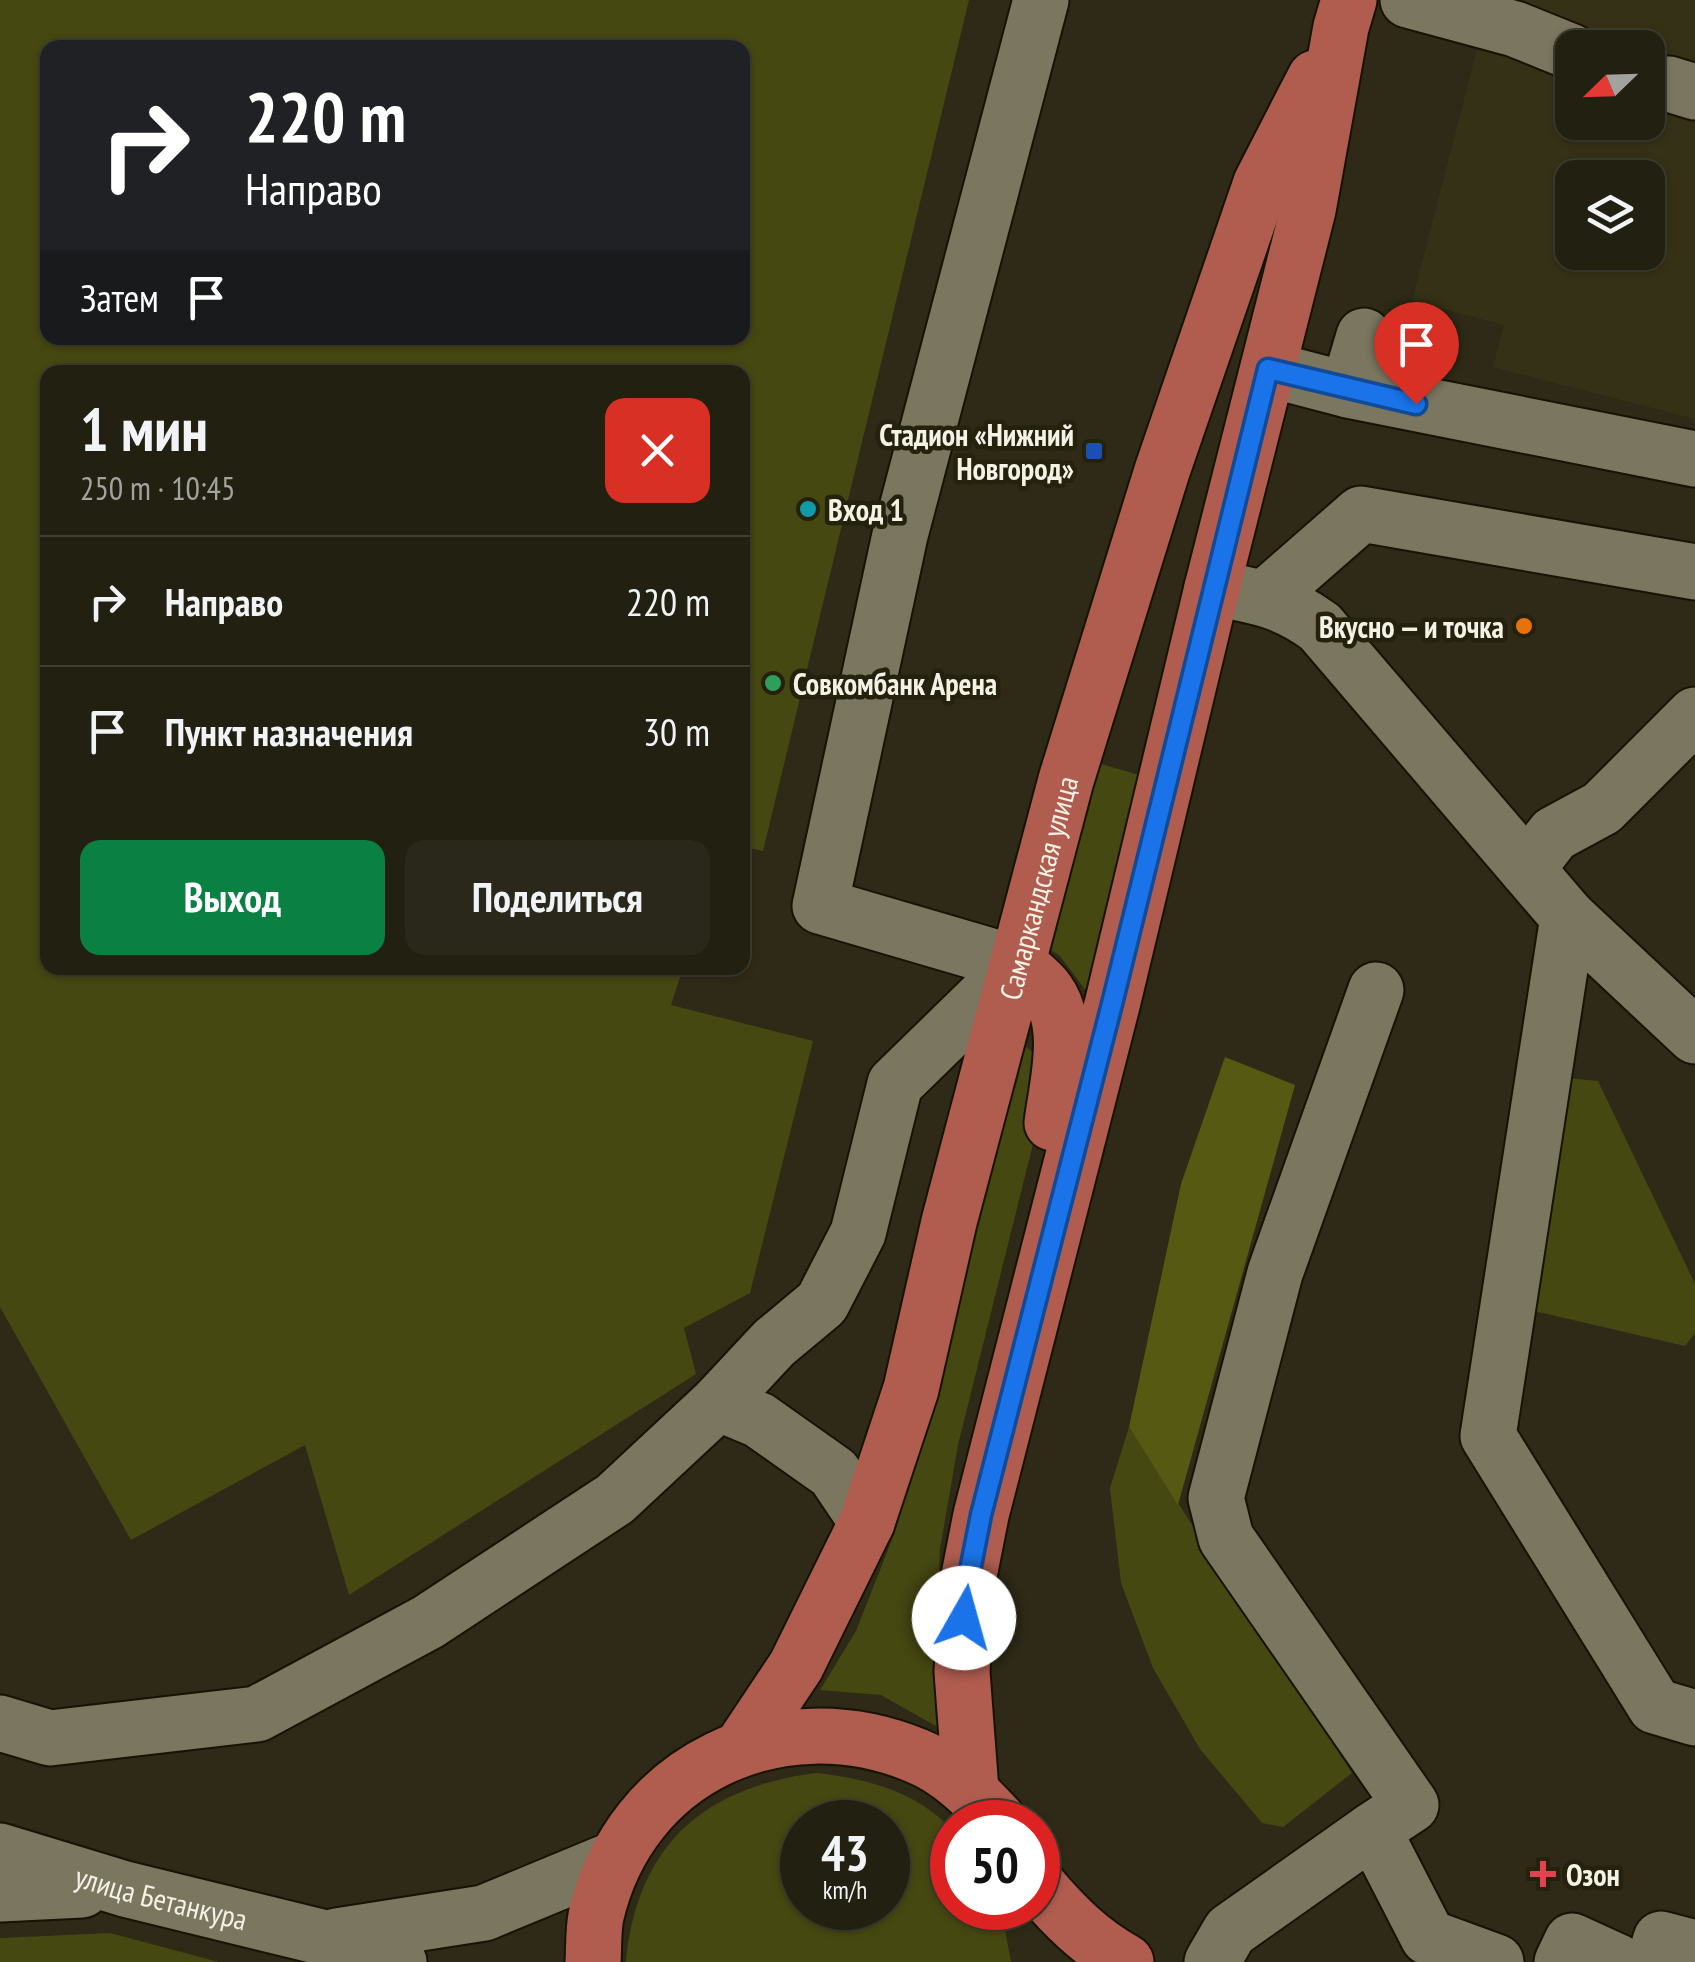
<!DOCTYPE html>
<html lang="ru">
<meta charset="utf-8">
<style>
body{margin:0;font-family:"PT Sans Narrow",sans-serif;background:#2a281a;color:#f1f3f6;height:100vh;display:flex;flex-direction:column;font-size:38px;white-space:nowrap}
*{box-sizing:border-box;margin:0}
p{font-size:32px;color:#a2a39f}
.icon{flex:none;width:55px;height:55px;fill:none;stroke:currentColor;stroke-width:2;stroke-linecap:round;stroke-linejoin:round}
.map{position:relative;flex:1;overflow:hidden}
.details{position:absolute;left:40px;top:365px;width:710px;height:610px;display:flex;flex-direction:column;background:#222011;border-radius:20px;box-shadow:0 2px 8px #0004,0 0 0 2px #3f3e31}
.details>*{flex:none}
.guide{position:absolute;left:40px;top:40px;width:710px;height:305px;border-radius:20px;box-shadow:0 2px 8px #0004,0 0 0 2px #3f3e31;background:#202124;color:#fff;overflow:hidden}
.needle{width:65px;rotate:247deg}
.buttons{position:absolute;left:1555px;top:30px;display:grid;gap:20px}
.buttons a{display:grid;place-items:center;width:110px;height:110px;border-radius:20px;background:#222011;box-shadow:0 2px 8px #0004,0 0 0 2px #3f3e31;font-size:50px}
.speed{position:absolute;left:780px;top:1800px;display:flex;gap:20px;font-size:50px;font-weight:700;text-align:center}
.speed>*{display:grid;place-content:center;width:130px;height:130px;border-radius:50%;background:#222011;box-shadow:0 2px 8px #0004,0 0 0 2px #3f3e31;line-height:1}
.speed small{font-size:25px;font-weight:400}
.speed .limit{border:15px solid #d22;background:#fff;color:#111}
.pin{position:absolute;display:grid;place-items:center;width:85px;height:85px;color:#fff;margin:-102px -42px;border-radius:50% 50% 50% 0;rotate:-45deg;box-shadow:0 0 10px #0007}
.pin .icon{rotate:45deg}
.me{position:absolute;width:110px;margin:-55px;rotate:7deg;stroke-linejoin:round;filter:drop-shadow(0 0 8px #0008)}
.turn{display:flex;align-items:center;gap:35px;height:210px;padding:0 40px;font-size:45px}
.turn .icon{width:130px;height:130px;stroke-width:2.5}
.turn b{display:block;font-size:70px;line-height:85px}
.then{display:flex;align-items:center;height:95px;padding:0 40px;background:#0003;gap:20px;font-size:38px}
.round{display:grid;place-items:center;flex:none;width:105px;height:105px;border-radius:20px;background:#2a281a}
.summary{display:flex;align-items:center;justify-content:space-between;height:170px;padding:0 40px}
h1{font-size:60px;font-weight:600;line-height:75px}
.primary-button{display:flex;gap:20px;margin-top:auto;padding:20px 40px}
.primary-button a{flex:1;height:115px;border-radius:20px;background:#0b8043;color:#fff;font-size:40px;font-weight:600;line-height:115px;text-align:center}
.primary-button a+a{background:#2a281a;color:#f1f3f6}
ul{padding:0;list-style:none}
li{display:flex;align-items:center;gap:30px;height:130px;padding:0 40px;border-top:2px solid #3f3e31}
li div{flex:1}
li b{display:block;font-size:38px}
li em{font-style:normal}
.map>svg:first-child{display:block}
</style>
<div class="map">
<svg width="1695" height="1962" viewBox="0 0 1695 1962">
<rect width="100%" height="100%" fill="#2e2a17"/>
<path fill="#353116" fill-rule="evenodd" d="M1519,0H1695V419L1493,367L1504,325L1412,301L1479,42H1513ZM1572,48H1648V122H1572ZM1572,178H1648V252H1572Z"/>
<g fill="#454811" fill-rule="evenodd">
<path d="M0,0H969L763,851L742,846V372H48V968H683L671,1005L813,1041L750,1293L684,1328L696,1374L349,1595L305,1445L131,1540L0,1307ZM48,48H742V338H48Z"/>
<path d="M1098,763L1146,777L1090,996L1060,956L1045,946Z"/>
<path d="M1023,1045L1039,1056L1044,1100L958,1445L940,1549L934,1677L943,1730L881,1695L820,1690L856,1631L895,1532Z"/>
<path d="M1556,1077L1598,1081L1695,1284V1333L1685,1346L1530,1310Z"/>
<path d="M1129,1427L1352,1773L1283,1827L1262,1823L1200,1749L1153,1668L1121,1583L1110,1488Z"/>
<path d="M816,1773C869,1779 914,1791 952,1829V1908H1001L1011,1962H626C637,1846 703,1787 816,1773ZM802,1822H888V1908H802Z"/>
<path d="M110,1933L219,1962H0V1938Z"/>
</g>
<path fill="#555911" d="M1225,1057L1295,1085L1178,1505L1129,1427L1181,1184Z"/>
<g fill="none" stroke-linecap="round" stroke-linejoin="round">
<defs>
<g id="minor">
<path d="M1408,0L1515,29L1572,52"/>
<path d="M1669,84L1695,92"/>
<path d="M1268,369L1348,390L1695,459"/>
<path d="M1348,390L1364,336"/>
<path d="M1212,588C1257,596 1283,600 1320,627L1568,917L1488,1436L1655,1706L1695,1718"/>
<path d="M1265,598L1361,514L1695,572"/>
<path d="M1527,869L1554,834L1602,808L1695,715"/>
<path d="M1568,917L1695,1036"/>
<path d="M718,1403L759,1420L834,1473L867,1522"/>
<path d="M0,1723L50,1738L257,1714L428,1622L615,1499L718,1403L774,1343L822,1303L858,1233L895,1084L1018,964L820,906L900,535L1041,0"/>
<path d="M1373,1830L1411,1805L1226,1538L1216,1498L1275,1273L1376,990"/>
<path id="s1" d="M0,1851L125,1889L325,1938L399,1962"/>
<path d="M0,1894L82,1890"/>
<path d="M337,1936L484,1913L617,1858"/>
<path d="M1212,1962L1230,1931L1373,1830L1428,1937L1496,1962"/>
<path d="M1562,1962L1572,1941L1618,1962"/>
<path d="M1654,1962L1661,1939L1695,1948"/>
</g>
<g id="major">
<path d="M1018,964C1027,972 1040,981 1047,991C1073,1026 1057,1084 1052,1123"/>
<path id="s2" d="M742,1747L796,1666L867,1522L911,1389L949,1222L1066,780L1162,471L1261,183L1315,78"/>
<path d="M971,1791L962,1672L966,1591L981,1515L1113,1001L1212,588L1308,210L1341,27L1349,0"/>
<path d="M1038,1885C1064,1916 1090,1942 1126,1962"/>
<path d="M593,1962C594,1947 593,1931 596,1916C630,1768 780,1699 917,1756C950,1769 977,1797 1000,1822"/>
</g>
</defs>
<use href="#minor" stroke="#161302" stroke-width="59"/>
<use href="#major" stroke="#161302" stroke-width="59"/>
<use href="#minor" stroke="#7a7660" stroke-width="55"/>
<use href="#major" stroke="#b05d50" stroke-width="55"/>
</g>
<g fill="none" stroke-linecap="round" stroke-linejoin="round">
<defs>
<path id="route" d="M964,1618L966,1591L981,1515L1113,1000L1268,369L1416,404"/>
</defs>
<use href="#route" stroke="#114b97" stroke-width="25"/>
<use href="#route" stroke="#1a73e8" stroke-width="18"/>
</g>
<rect fill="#1a4fb4" stroke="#24210d" stroke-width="4" x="1084" y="441" width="20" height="20" rx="5"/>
<circle fill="#0f9aa8" stroke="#24210d" stroke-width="4" cx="808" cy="509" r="10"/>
<circle fill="#e8710a" stroke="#24210d" stroke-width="4" cx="1524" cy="626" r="10"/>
<circle fill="#2e9e5b" stroke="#24210d" stroke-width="4" cx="773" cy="683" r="10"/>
<path fill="#e0444e" stroke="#24210d" stroke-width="4" d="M1538 1859h10v10h10v10h-10v10h-10v-10h-10v-10h10z"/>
<g text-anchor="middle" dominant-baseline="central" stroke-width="9" stroke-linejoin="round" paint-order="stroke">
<g font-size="30" font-weight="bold" fill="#f4f2e5" stroke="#24210d" text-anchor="start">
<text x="1074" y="434" text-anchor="end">Стадион «Нижний<tspan x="1074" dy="34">Новгород»</tspan></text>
<text x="828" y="509">Вход 1</text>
<text x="1504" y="626" text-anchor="end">Вкусно — и точка</text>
<text x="793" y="683">Совкомбанк Арена</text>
<text x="1566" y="1874">Озон</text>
</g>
<g font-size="30" fill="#f4f2e5" stroke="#24210d">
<text stroke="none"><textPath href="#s2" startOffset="915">Самаркандская улица</textPath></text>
<text stroke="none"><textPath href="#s1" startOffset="168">улица Бетанкура</textPath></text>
</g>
</g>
</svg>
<div class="buttons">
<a><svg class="needle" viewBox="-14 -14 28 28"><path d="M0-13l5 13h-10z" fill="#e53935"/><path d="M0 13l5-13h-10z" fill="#a2a39f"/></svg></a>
<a><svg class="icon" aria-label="layers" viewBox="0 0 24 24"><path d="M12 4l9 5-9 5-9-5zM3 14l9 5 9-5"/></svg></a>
</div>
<div class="speed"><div>43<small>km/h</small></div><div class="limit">50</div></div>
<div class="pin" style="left:1416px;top:404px;background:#d93025"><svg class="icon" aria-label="arrive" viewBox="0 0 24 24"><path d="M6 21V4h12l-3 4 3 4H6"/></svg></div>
<svg class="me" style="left:964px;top:1618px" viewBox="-20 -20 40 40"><circle r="19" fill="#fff"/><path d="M0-13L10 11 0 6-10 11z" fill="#1a73e8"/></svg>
<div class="guide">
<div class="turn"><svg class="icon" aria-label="right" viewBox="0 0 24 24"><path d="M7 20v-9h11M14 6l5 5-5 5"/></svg><div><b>220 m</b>Направо</div></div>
<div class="then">Затем<svg class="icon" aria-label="arrive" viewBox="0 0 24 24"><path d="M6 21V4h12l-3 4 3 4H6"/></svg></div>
</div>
<section class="details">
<div class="summary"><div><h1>1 мин</h1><p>250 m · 10:45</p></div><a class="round" style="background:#d93025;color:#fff"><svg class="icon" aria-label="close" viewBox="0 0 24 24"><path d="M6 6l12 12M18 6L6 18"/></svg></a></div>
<ul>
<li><svg class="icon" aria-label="right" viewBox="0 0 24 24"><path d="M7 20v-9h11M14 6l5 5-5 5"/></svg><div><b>Направо</b></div><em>220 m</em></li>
<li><svg class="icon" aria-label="arrive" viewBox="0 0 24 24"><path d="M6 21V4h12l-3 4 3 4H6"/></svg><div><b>Пункт назначения</b></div><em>30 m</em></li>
</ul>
<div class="primary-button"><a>Выход</a><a>Поделиться</a></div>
</section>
</div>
